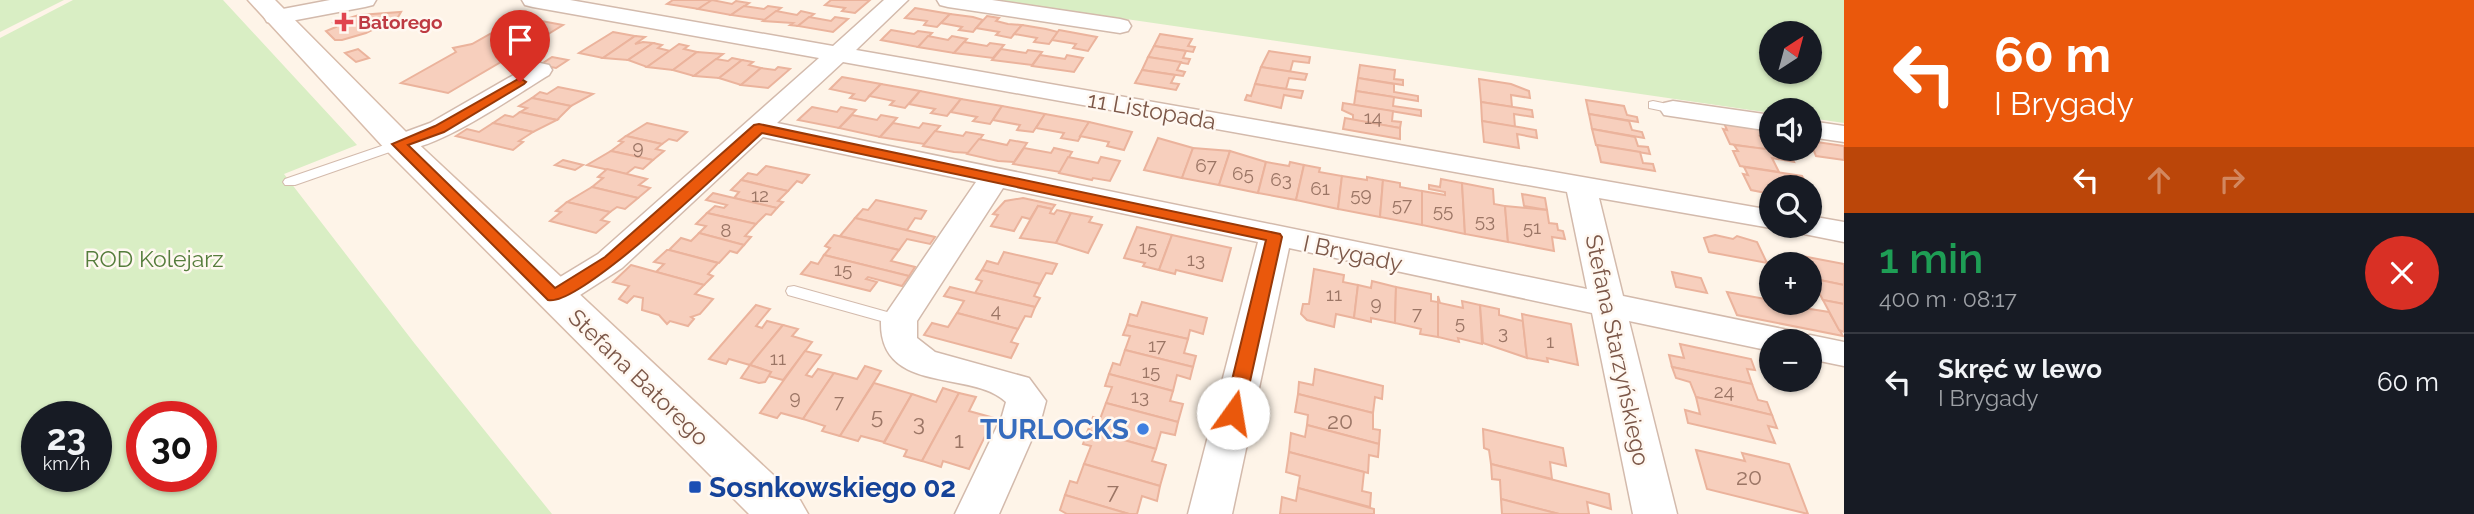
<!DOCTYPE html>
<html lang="pl">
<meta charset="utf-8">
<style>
body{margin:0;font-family:Raleway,sans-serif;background:#242831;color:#f1f3f6;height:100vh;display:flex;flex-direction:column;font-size:26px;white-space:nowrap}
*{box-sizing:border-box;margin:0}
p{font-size:23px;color:#9ea1a6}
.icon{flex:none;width:38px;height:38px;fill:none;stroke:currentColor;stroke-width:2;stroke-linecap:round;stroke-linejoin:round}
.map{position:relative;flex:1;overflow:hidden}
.panel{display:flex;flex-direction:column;background:#171b24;width:630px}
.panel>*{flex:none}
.banner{background:#ea580c;color:#fff;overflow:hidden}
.needle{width:46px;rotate:36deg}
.buttons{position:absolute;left:1759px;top:21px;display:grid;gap:14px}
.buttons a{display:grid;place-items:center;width:63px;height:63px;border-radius:50%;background:#171b24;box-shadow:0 2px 5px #0004;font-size:35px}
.speed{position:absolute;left:21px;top:401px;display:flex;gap:14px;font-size:35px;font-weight:700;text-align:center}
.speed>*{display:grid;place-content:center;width:91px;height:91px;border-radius:50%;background:#171b24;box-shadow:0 2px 5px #0004;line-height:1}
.speed small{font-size:18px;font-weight:400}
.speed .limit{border:10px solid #d22;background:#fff;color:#111}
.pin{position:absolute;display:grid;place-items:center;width:60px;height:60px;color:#fff;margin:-72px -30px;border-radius:50% 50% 50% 0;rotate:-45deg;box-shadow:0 0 7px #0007}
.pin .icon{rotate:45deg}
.me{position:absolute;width:77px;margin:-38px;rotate:13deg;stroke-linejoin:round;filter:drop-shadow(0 0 5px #0008)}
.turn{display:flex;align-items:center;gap:24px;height:147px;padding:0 35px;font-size:32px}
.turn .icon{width:91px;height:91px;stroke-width:2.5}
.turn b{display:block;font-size:49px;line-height:60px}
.lanes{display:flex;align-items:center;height:66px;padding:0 35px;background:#0003;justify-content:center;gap:35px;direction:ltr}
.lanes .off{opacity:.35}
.round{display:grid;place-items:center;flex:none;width:74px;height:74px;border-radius:37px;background:#242831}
.headline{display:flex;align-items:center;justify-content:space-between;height:119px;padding:0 35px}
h1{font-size:42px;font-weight:600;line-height:52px;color:#1e9e55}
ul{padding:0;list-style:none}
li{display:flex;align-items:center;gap:21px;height:98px;padding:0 35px;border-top:2px solid #363941}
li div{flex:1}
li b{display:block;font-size:26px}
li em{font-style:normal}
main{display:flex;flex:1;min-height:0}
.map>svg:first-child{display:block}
</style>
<main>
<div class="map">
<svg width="1844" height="514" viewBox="0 0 1844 514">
<rect width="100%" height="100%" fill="#fef4e8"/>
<g fill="#d9eec4" fill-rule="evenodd">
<path d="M0,0H64L0,32Z"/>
<path d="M73,0H223L357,145L284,174L415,344L552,514H0V38ZM37,416H96V476H37ZM142,416H201V476H142Z"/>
<path d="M995,0H1844V123L1810,118V110H1771V113ZM1771,33H1810V72H1771Z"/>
</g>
<g fill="#f7cfbd" stroke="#ebb39c" stroke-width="2">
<path d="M673,0H713L699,9L667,4Z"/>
<path d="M712,0L732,4L736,1L749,3L731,15L698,9Z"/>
<path d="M831,0H870L855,13L842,11L845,8L825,5Z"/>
<path d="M744,6L764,9L768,6L781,8L765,20L731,15Z"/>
<path d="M915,8L950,14L937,27L924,25L927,21L905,18Z"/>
<path d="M776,11L797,15L801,11L814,14L798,26L790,25L793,23L763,21Z"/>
<path d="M401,12L395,22L386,23L366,33L342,40H335L326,31L336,27L333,23L359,15Z"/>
<path d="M950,14L973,17L983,20L973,32L959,30L962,27L941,23Z"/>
<path d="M987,16L999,18L996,21L1008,24L1022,25L1011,38L996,35L999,32L976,28Z"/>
<path d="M520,17L563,25L517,53L521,57L515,61L501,62L448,93L401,83L456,52L453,48L472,44Z"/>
<path d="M809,17L831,21L835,17L848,19L833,32L798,26Z"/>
<path d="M1022,25L1046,29L1058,32L1049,44L1034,42L1037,38L1014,34Z"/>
<path d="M891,30L914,34L918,31L932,33L918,47L881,40Z"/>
<path d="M1059,30L1097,37L1088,51L1073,48L1076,44L1052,40Z"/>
<path d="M613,32L635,36L603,58L579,53Z"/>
<path d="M1160,34L1192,39L1188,46L1195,47L1193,52L1154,46Z"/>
<path d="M635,36L645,37L635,44L643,42L653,43L628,60L603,58Z"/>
<path d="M928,36L948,40L952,36L967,39L954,53L918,47Z"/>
<path d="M964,42L987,46L990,43L1004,45L993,58L954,53Z"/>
<path d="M653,43L662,45L658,48L670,51L647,67L628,60Z"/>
<path d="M679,44L688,46L684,49L697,52L673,70L647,67Z"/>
<path d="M1154,46L1186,51L1183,58L1190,59L1188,64L1148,57Z"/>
<path d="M358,49L369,58L356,62L345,53Z"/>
<path d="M1001,49L1026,53L1028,50L1042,52L1032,65L992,60Z"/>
<path d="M1269,51L1310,57L1309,63L1293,61L1290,72L1261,67Z"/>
<path d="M697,52L723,54L694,76L673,70Z"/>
<path d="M1040,55L1065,59L1067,55L1083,58L1074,72L1032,66Z"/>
<path d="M552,57L568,60L556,68L540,65Z"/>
<path d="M1148,57L1181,62L1177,70L1185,72L1183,76L1142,70Z"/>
<path d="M732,58L742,60L719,78L694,76L716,59L728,61Z"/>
<path d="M742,60L753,62L749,65L761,68L741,85L719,78Z"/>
<path d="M1360,65L1395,70L1394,79L1403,80V85L1358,78Z"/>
<path d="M778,67L790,69L768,88L741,85L761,68L775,70Z"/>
<path d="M1261,67L1307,74L1305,80L1289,78L1286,89L1255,84Z"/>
<path d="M1142,70L1175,75L1171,83L1179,84L1176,90L1135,83Z"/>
<path d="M842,77L881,84L865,101L850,98L854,94L830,89Z"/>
<path d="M1358,78L1394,84V92L1418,96V101L1356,91Z"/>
<path d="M1479,79L1511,84L1529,91L1530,98L1511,95L1512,107L1481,102Z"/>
<path d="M881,84L920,91L905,108L890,105L894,101L869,96Z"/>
<path d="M1255,84L1286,89L1303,91L1301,98L1284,95L1281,108L1245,100L1247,95L1251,96Z"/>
<path d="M558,87L593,94L571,106L532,98L540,92L547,94Z"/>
<path d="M920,91L961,99L947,116L931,113L935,109L909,104Z"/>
<path d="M1356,91L1394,97L1393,106L1421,110V116L1354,105Z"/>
<path d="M532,98L571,106L557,120L520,112L527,108L519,106Z"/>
<path d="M961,99L1002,106L990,124L973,121L977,117L951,112Z"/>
<path d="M1586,100L1624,106L1627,115L1637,117L1638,122L1589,114Z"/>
<path d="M1481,102L1532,110L1533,117L1514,114L1515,127L1482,121Z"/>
<path d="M1343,103L1393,111L1392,121L1401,122L1400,128L1353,120V115L1342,110Z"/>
<path d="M1002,106L1045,114L1033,132L1017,130L1020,125L993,120Z"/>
<path d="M812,107L837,112L841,107L856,110L839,128L798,120Z"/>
<path d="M520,112L557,120L533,132L493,123L505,115L513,117Z"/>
<path d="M1045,114L1089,122L1078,141L1061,138L1064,133L1036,128Z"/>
<path d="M1589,114L1629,121L1632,130L1642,132L1644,138L1592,129Z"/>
<path d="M852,115L877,120L881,115L897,118L880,137L839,128Z"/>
<path d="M1345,118L1400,128V139L1343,129Z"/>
<path d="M1482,121L1536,130L1537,138L1517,134L1519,148L1484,142Z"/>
<path d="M1089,122L1132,132L1124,150L1107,146L1109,142L1080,136Z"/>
<path d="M493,123L533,132L519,141L523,142L513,150L456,136L467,129L479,132Z"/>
<path d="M647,123L687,132L677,141L669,139L662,144L626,136Z"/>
<path d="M893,123L919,128L923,123L940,126L924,144L880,137Z"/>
<path d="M1724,123L1771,130V138L1760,136L1768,150L1730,144L1723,129L1727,130Z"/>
<path d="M1592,129L1635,137L1638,146L1648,147L1650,154L1596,145Z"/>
<path d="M935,131L963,136L966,132L983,135L969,153L954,152L923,146Z"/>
<path d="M626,136L662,144L656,149L664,151L653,160L611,151L623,142L619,141Z"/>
<path d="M1158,138L1193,148L1182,178L1144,170Z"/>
<path d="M979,139L1007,145L1010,140L1027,143L1014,162L998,161L967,154Z"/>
<path d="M1810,141L1844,146V160L1816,156Z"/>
<path d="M1597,145L1640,152L1643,163L1653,164L1655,171L1601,162Z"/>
<path d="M1734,145L1789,152L1794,162L1772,158L1779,172L1740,166L1733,151H1738Z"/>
<path d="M1024,148L1051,153L1054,148L1072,152L1060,172L1013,164Z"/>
<path d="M1193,148L1230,151L1219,185L1182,178Z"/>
<path d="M611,151L653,160L643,169L635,167L626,174L587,165Z"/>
<path d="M1230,151L1266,162L1258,193L1219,185Z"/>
<path d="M1068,157L1098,163L1101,157L1120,161L1110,181L1093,178L1092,180L1059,173Z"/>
<path d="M563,160L583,165L575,170L555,165Z"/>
<path d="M1266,162L1289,166L1290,162L1304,165L1296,200L1258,193Z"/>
<path d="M1304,165L1320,168L1319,172L1342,176L1338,209L1296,200Z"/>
<path d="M766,166L809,175L802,183L797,181L788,191L741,180L748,173L757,175Z"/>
<path d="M1744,167L1802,176L1807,185L1784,182L1787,187H1771V194L1751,190L1743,174L1748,175Z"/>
<path d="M607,169L647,179L639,185L650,188L638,198L592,187L603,178L598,177Z"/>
<path d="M1342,176L1367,180V177L1383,180L1380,217L1338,209Z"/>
<path d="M1441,179L1462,183L1465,234L1422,225V191L1445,195V192L1429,189V185L1440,187Z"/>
<path d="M741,180L788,191L778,201L783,202L777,208L734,198L739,192L731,190Z"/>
<path d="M1383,180L1400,183V187L1422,191V225L1380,217Z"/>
<path d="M1462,183L1493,189L1494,204L1505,206L1508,242L1465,234Z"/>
<path d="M592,187L638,198L625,209L617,207L610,212L567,202Z"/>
<path d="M713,193L734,198L777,208L771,215L766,214L756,224L707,213L715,206L724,208L727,205L706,200Z"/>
<path d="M1522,194L1545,198L1547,210L1524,206Z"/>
<path d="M1023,198L1055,205L1052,209L1038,206L1030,219L1022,217L1014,231L991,226L998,215L993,214L1005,201Z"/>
<path d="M876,200L926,211L921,219L915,218L907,230L855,218L863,209L868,210Z"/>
<path d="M567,202L610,212L601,220L609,222L596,233L550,221L561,212L556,211Z"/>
<path d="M1038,206L1052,209L1050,213L1054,214L1057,210L1071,213L1056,243L1020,238Z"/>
<path d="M1505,206L1547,210L1549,223L1557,224L1558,230L1563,231L1565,239L1552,237L1554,251L1508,242Z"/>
<path d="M707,213L756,224L745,236L751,237L744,245L699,233L706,226L696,224Z"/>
<path d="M1071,213L1092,217L1089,222L1102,225L1088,253L1056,243Z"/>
<path d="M855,218L935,237L930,244L907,239L899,250L840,236Z"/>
<path d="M1137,227L1172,235L1159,270L1143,266L1145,263L1124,258Z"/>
<path d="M699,233L744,245L737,253L730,251L719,263L669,250L681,238L691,241Z"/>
<path d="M834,235L899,250L891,261L915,267L909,276L824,255L830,248L825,246Z"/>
<path d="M1172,235L1231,248L1222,281L1176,270L1175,274L1159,270Z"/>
<path d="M1715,235L1733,239L1737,236L1757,242L1767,263L1709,252L1704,238Z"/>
<path d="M667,250H669L718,263L708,274L713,276L704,285L656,272L664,264L654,262Z"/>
<path d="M1004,252L1057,264L1052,274L1046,273L1040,284L982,270L987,261L998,264Z"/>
<path d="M824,255L909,276L902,286L868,277L866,279L877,282L870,291L801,274L811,262L818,264Z"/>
<path d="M1802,256L1844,264V285L1810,278V264H1806Z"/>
<path d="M631,265L704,285L695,294L713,299L700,314L691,317L694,319L688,326L670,321L667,324L659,315L642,310L643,298L634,296L627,303L619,299L629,286L613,282Z"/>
<path d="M1314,269L1344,275L1343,282L1358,285L1354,318L1336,314L1334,327L1307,320L1301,314L1303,304H1309Z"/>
<path d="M982,270L1040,284L1034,296L1040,298L1035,307L975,293L982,281L976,279Z"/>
<path d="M1672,272L1701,278L1707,293L1676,287Z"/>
<path d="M1810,278L1844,285V304L1823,300L1817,289L1810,287Z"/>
<path d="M1372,281L1396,287L1395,323L1371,318V322L1354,318L1358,285L1371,288Z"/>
<path d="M950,287L975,293L1035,307L1031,317L1025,316L1018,329L957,313L964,301L944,296Z"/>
<path d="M1396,287L1431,294V301L1438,302V337L1420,334L1421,329L1395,323Z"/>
<path d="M1727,292L1771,300V303L1829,312L1843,336L1737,315Z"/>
<path d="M1438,296L1440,303L1463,308L1462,301L1480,305L1482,344L1458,338L1459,342L1438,337Z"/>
<path d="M1823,300L1844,304V332L1839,330Z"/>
<path d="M1142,302L1207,318L1203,334L1190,330L1188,339L1127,325L1130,314L1137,316Z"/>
<path d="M756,305L770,309L756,326L762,328L767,321L783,325L750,365L729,359L726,364L709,359Z"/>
<path d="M1480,305L1499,309V315L1523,321L1527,358L1483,343Z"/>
<path d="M957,313L1018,329L1011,342L1018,344L1011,358L924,335L932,323L948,327Z"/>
<path d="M1522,314L1571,324L1578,365L1547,358L1548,362L1527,358Z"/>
<path d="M783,325L798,329L792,336L812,342L783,380L768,376L771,372L750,365Z"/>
<path d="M1127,325L1188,339L1184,353L1196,356L1193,367L1125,350L1130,336L1123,335Z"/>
<path d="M1680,344L1751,359L1755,370L1747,369L1752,384L1672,367L1669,355L1684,358Z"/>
<path d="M1125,350L1193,367L1190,379L1177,375L1173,391L1109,374L1113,363L1120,365Z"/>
<path d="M805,351L821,355L806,375L812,377L818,369L834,373L803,419L781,413L777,418L760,413Z"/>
<path d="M750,365L771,372L765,382L759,383L741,378Z"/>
<path d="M865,366L881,371L840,436L822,431L825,426L803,419L834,373L857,379Z"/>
<path d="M1672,367L1752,384L1758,400L1767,402L1772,415L1696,397L1690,382L1676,378Z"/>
<path d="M1315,369L1383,386L1382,399L1375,397L1373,413L1298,394L1299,382L1313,385Z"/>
<path d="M1109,374L1173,391L1170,401L1183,404L1178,422L1106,403L1112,387L1105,386Z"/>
<path d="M874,383L912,394L884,442L861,436L858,441L840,436Z"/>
<path d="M943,388L959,393L922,461L904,456L907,450L884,443L912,394L936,402Z"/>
<path d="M959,393L976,397L969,411L994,418L969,469L943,461L941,467L922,461Z"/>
<path d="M1298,394L1373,413V429L1380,430L1379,444L1307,425L1308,415L1295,412Z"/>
<path d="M1696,397L1772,415L1777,428L1768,426L1775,443L1688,423L1685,410L1700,414Z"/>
<path d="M1106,403L1178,422L1175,435L1161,432L1156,449L1088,430L1093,417L1100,419Z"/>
<path d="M1307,425L1379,444L1378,457L1369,455L1368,473L1289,452L1291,433L1305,437Z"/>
<path d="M1483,429L1563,448L1566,466L1550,462L1552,479L1491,464L1489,450L1484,448Z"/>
<path d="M1088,430L1156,449L1152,461L1166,465L1160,486L1084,464L1091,446L1083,444Z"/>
<path d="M1696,450L1745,461L1742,453L1789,464L1808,514L1707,489Z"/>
<path d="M1289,452L1364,472L1362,491L1371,493L1370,507L1298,488L1300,476L1286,472Z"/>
<path d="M1084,464L1160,486L1157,501L1142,496L1137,514H1129L1065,495L1070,481L1077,483Z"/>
<path d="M1491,464L1609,494L1611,509L1587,502L1589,514H1559L1501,499L1500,480L1492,479Z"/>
<path d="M1298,488L1374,509V514H1280L1282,497L1296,501Z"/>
<path d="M1065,495L1129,514H1067L1060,510Z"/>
<path d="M1501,499L1559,514H1502Z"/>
</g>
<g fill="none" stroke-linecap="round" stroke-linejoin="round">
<defs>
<g id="lane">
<path d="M1653,101L1677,106L1679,109L1673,113L1649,108V102Z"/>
<path d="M399,140L406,144L404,147L295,185H285L283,182L285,179Z"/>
<path d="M794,286L905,317L908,321L899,326L788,295L786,291L788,287Z"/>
</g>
<g id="street">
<path d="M330,0H376L373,5L365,7L275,24L267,22L264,17L267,12Z"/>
<path d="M522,0H570L833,46L884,0H908L856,50L1771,210V226H1782L1771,228L1599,198L1623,296L1783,329L1796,332L1799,338L1810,335L1844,342V366L1810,359V341H1771V351L1629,321L1677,514H1633L1592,313L1289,248L1232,514H1188L1258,242L1003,188L917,321V338L935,352L1029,378L1046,401L1042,416L999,514H955L1002,416L1006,402C972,369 879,396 881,321L976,182L763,137L622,268L566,304L554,307L542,304L537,296L542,288L598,254L819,58L533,7L525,5ZM843,62L1567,192L1587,289L777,123Z"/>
<path d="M937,0H992L1120,19L1128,21L1131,26L1128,31L1120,33L948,7L940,5Z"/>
<path d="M540,63L549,65L552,70L549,75C515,95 426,159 389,150L385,144L389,138L430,123L531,65Z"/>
<path d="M1673,101L1771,115V131L1664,115L1660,109L1664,103Z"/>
<path d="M1810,121L1844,126V142L1810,137Z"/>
<path d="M1810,216L1844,222V242L1799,233L1794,226H1810Z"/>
</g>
<path id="secondary" d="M248,0H275L411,137L800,500L808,514H749L387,151Z"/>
</defs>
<use href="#lane" stroke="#d3baac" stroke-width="2"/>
<use href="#street" stroke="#d3baac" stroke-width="3"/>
<use href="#secondary" stroke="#d8bcab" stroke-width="3"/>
<use href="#lane" fill="#fff" fill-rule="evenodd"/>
<use href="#street" fill="#fff" fill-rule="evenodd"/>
<use href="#secondary" fill="#fff" fill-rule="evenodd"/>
</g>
<path fill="#ea580c" stroke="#983908" stroke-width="2" d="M520,78L526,82L524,84L444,132L408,145L555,288L605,257L754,125L759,124L1280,234L1282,237L1243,413L1240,418H1226L1224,413L1266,240L762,133C732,160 580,308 548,300L392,144L435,126Z"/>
<path fill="#e0444e" stroke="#fff8f1" stroke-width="2.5" d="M340.5 11.5h7v7h7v7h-7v7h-7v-7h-7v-7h7z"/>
<circle fill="#3f7fe0" stroke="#fff8f1" stroke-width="2.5" cx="1143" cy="429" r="7"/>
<rect fill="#1a4fb4" stroke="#fff8f1" stroke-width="2.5" x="688" y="480" width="14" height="14" rx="3.5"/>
<g text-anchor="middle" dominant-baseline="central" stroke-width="5" stroke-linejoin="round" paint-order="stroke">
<g font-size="19" font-weight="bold" fill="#be3a42" stroke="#fff8f1" text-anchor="start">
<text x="358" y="22">Batorego</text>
</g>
<g font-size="19" fill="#9b7565">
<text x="1373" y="117">14</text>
<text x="638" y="147">9</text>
<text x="1206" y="165">67</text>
<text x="1243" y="173">65</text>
<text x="1281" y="179">63</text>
<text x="1320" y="188">61</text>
<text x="1361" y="194">59</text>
<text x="760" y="195">12</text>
<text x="1402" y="204">57</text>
<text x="1443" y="210">55</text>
<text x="1485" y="220">53</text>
<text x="1532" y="227">51</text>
<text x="726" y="230">8</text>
<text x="1148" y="247">15</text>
<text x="1196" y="259">13</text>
<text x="843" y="269">15</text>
<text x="1334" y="294">11</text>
<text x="1376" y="303">9</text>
<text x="996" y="310">4</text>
<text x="1417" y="313">7</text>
<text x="1460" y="322">5</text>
<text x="1503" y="332">3</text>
<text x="1550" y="341">1</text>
<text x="1157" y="345">17</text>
<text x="778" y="358">11</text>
<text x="1151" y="371">15</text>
<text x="1724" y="391">24</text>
<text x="1140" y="396">13</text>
<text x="795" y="397">9</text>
<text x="839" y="401">7</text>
</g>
<g font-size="23" fill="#7c5748" stroke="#fff8f1">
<text transform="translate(1152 110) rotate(10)">11 Listopada</text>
<text transform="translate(1353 253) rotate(12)">I Brygady</text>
<text transform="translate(1618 350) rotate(78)">Stefana Starzyńskiego</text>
<text transform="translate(639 377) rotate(44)">Stefana Batorego</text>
</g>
<g font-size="23" fill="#557d3c" stroke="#fff8f1">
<text x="154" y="258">ROD Kolejarz</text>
</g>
<g font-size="23" fill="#9b7565">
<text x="877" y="415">5</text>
<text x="1340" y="420">20</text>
<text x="919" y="422">3</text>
<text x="959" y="439">1</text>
<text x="1749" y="476">20</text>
<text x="1113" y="490">7</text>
</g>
<g font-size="28" font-weight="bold" fill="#366cbe" stroke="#fff8f1" text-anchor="end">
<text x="1129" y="429">TURLOCKS</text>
</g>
<g font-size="28" font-weight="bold" fill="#164399" stroke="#fff8f1" text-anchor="start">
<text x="709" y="487">Sosnkowskiego 02</text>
</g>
</g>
</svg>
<div class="buttons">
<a><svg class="needle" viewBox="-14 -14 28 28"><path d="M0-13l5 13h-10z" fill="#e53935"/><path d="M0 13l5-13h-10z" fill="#9ea1a6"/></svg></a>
<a><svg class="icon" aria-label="sound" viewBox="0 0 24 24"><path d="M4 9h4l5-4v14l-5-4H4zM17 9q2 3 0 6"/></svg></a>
<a><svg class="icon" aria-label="search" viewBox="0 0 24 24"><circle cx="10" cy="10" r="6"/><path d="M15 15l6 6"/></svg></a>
<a>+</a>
<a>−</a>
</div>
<div class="speed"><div>23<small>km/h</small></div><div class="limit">30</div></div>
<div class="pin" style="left:520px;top:82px;background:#d93025"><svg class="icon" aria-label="arrive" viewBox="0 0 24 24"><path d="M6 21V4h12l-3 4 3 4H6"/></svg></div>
<svg class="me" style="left:1233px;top:413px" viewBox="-20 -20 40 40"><circle r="19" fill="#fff"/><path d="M0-13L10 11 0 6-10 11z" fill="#ea580c"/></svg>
</div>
<section class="panel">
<div class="banner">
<div class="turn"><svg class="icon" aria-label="left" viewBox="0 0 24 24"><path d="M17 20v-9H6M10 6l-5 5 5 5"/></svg><div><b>60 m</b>I Brygady</div></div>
<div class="lanes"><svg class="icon" aria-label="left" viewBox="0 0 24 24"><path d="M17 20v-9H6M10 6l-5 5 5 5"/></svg><svg class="icon off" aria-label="ahead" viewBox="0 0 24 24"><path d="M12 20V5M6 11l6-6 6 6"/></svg><svg class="icon off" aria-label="right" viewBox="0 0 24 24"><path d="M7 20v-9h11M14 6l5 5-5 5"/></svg></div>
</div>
<div class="headline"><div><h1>1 min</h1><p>400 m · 08:17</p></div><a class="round" style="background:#d93025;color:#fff"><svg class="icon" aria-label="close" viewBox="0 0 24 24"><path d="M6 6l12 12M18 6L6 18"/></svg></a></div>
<ul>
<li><svg class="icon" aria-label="left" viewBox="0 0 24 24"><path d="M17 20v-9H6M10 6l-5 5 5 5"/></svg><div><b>Skręć w lewo</b><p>I Brygady</p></div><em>60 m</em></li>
</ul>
</section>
</main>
